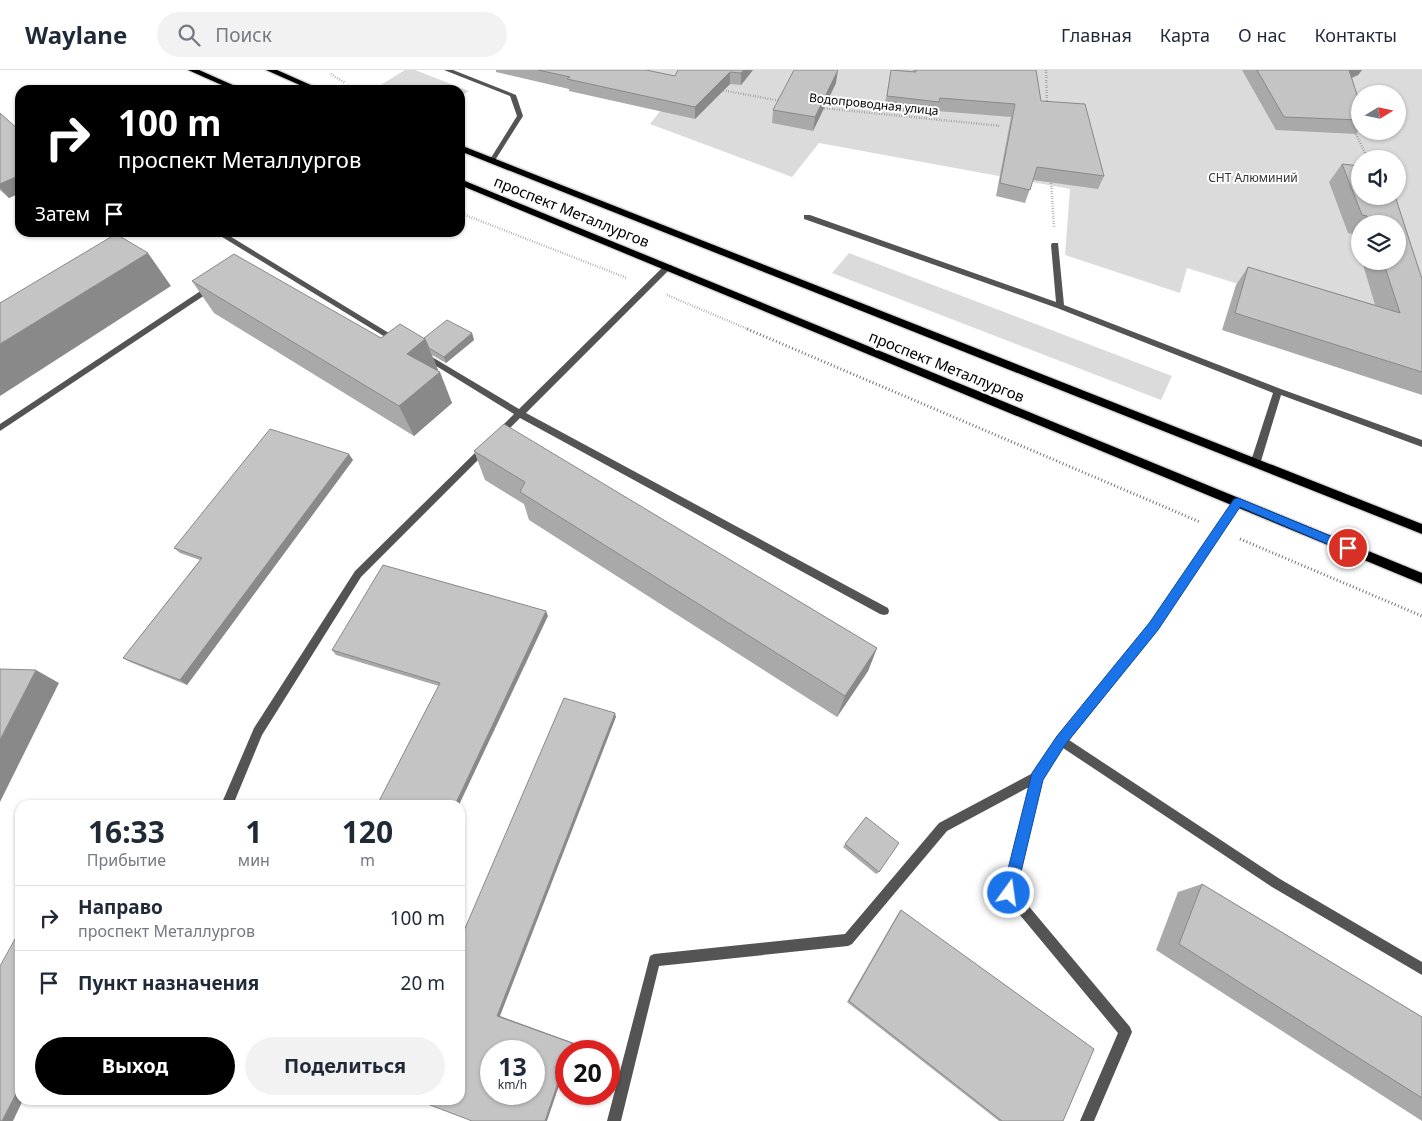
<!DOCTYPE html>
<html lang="ru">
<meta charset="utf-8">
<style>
body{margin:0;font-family:"Noto Sans",sans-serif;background:#f2f2f3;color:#1f2937;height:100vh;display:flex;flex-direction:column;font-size:19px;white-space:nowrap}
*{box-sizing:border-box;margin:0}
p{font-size:16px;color:#747a83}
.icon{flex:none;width:28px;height:28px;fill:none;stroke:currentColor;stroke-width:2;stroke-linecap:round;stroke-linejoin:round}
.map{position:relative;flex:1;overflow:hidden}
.drawer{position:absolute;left:15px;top:730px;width:450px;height:305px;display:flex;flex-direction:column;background:#fff;border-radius:15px;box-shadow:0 1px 4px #0004}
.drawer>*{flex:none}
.hud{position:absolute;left:15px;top:15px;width:450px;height:152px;border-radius:15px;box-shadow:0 1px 4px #0004;background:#000;color:#fff;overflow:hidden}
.needle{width:32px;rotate:80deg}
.fabs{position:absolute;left:1351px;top:15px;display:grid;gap:10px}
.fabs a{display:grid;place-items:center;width:55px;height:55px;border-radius:50%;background:#fff;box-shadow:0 1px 4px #0004;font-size:25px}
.speed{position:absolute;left:480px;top:970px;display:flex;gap:10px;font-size:25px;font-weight:700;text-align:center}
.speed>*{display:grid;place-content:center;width:65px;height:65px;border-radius:50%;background:#fff;box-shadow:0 1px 4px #0004;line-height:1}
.speed small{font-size:12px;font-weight:400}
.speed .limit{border:8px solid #d22;background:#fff;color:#111}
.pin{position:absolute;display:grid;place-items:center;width:42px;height:42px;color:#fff;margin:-21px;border:2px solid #fff;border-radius:50%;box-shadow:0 1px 5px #0007}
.me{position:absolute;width:55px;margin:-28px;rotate:14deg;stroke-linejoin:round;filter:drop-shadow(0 0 4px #0008)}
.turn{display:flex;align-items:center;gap:18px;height:105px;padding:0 20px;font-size:22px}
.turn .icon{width:65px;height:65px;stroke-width:2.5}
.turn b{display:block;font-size:35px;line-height:42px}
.then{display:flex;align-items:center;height:48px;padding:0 20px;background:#0003;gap:10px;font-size:19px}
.eta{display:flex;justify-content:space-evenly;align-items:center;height:85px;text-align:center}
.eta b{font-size:30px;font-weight:700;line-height:35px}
.cta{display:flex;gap:10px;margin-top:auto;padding:10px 20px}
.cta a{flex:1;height:58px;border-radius:30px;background:#000;color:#fff;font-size:20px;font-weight:700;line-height:58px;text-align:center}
.cta a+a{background:#f2f2f3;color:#1f2937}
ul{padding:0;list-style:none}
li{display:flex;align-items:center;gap:15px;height:65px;padding:0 20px;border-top:1px solid #e0e1e3}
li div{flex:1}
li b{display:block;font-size:19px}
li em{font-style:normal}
header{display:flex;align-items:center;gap:30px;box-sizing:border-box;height:70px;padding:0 25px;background:#fff;border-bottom:1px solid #e0e1e3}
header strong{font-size:24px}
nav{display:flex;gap:28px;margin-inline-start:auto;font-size:18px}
.search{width:350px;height:45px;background:#f2f2f3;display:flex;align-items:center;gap:12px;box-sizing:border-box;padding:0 18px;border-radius:28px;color:#747a83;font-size:19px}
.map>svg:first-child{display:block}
</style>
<header>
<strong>Waylane</strong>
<div class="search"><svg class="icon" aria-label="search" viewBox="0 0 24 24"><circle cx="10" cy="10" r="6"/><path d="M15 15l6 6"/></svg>Поиск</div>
<nav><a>Главная</a><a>Карта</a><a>О нас</a><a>Контакты</a></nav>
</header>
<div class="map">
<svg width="1422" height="1051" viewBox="0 0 1422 1051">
<rect width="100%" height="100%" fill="#fff"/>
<g fill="#dbdbdb" fill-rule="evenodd">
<path d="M405,0H415L469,21L460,27V20H380L376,18Z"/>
<path d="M634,0H1422V271L1187,198L1180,223L1065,185L1070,119L819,73L792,107L650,54L680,16ZM1360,24H1398V61H1360ZM1360,89H1398V126H1360ZM1360,154H1398V191H1360Z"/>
<path d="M849,183L1172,306L1161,330L832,203Z"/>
</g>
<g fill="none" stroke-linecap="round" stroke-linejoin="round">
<defs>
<g id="primary">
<path d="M188,0H199L244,20H233Z"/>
<path d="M266,0H277L322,20H311Z"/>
<path d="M460,75L1422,454V464L460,81Z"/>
<path d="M460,109L1422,503V514L460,115Z"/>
</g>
</defs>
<use href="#primary" stroke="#dbdbdb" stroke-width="3"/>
<g stroke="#767676" stroke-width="2.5" stroke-dasharray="0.5 2" stroke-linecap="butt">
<path d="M1046,0L1047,34"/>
<path d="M331,4L345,13"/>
<path d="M721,20L781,31"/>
<path d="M822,38L1001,56"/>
<path d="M1355,62L1368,89"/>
<path d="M1051,111L1054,157"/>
<path d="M460,143L627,208"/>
<path d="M667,225L750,260"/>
</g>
<g stroke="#767676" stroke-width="3" stroke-dasharray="1 2.5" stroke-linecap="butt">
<path d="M747,259L1200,452"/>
<path d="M1240,469L1422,546"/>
</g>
<g fill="#545454" fill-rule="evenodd">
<path d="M444,0H453L516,25L523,46L494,92L489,91L517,46L510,26Z"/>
<path d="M804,145H810L1056,232L1051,175L1052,173H1058L1064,235L1281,319L1422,370V377L1281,325L1261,391L1259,393H1253L1251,391L1273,323L1057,238L804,149Z"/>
<path d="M214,162H223L402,271L401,273H395Z"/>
<path d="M665,195H671L672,197L526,343L888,538L889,541L888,544L884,545L880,544L520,348L501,367H495L494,365L495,363L514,344L420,286L421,284H427L519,339Z"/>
<path d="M211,214L215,217L214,219L0,361V354Z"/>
<path d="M486,374L489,375L490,377L489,379L361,507L262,665L233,735H221L254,658L355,501L483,375Z"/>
<path d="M1238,428L1243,432L1241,435L1158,559L1069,670L1280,809L1422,892V905L1272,817L1063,678L1042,709L1016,821L1130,957L1132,962L1094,1051H1080L1118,963L1005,827L1003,823L1029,717L947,761L852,874L848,876L659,896L621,1051H607L650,886L654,884L845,864L939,753L1033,703L1057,667L1150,553L1235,429Z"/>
</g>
<use href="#primary" fill="#000" fill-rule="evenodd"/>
</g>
<g fill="#a9a9a9">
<path d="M496,0H646L675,6L753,0L741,15L730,14L695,49L569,21V19L496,2Z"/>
<path d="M891,0L913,1V0H1036L1041,31L1104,106L1098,119L1033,110L1025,133L996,126L1011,47L937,41L936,45L884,40Z"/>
<path d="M1242,0H1362L1358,5L1352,8L1360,34V58L1356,64L1276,60Z"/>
<path d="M836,13L813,61L772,53L773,40Z"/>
<path d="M0,43L20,61V123L9,128L0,120Z"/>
<path d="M1342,94L1360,96V126H1395L1422,209V325L1222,260L1236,215L1248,197L1375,235L1362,191H1398V154H1360V186L1353,164L1348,163L1329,112Z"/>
<path d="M192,211L381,268H424L472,263L474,270L446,293L432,285L438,300L437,301L452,333L414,366L214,243Z"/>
<path d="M474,381L877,578L868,601L837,647L529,450L524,434L485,410Z"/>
<path d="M353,390L187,615L130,592L123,588L200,490L180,483L174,478Z"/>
<path d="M548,546L439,616L336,585L332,580Z"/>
<path d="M866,747L879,802L876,804L843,777Z"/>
<path d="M1202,814L1422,947V1051L1156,880L1178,822Z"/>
<path d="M901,840L1063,1051H999L847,932L899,842Z"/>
</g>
<g fill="#898989">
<path d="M744,0H753L741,15V3Z"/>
<path d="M838,0L836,13L813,61L815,47Z"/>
<path d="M1348,0H1362L1358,5L1340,12Z"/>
<path d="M730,2V14L695,49V37Z"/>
<path d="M20,105V123L9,128L0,118V114Z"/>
<path d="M148,183L171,216L0,326V274Z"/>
<path d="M472,263L474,270L446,293L444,287Z"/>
<path d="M425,269L438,300L421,315L407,284Z"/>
<path d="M440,302L452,333L414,366L399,336Z"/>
<path d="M349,384L353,390L187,615L180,610Z"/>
<path d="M546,541L548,546L459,735H455Z"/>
<path d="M877,578L868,601L837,647L845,626Z"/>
<path d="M36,600L59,613L0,732V670Z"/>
<path d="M615,643L616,647L500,946L574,973L571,981H569L497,946Z"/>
<path d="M566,989V995L547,1051H545Z"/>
<path d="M20,1016V1030H23L13,1051H2Z"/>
</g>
<g fill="#c4c4c4" stroke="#898989" fill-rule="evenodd">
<path d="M538,0H646L675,6L678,0H744L741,3L730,2L695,37L567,9L570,7Z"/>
<path d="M794,0H838L815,47L773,40Z"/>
<path d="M891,0L916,2V0H1036L1041,31L1085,34L1104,106L1037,97L1030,120L1000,113L1015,34L940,28L939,32L887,26Z"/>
<path d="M1257,0H1349L1360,34V50L1284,47Z"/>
<path d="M0,43L20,61V105L0,114Z"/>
<path d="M1342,94L1360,96V126H1395L1422,209V302L1235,243L1248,197L1400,243L1383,191H1398V154H1370L1367,146L1362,145Z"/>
<path d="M116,164L148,183L0,274V233Z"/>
<path d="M234,184L381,268L400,254L425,269L407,284L440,302L399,336L192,211Z"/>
<path d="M447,250L472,263L444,287L429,278L425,269L424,268Z"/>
<path d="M504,354L877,578L845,626L520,422L525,412L474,381Z"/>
<path d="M270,359L349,384L180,610L123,588L202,488L174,478Z"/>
<path d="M383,495L546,541L455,735H377L440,613L332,580Z"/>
<path d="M0,599L36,600L0,670Z"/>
<path d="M564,628L615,643L497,946L572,973L569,981H566V989L545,1051H472L417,1030H460V870ZM491,981H534V1024H491Z"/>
<path d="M866,747L899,773L879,802L845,774Z"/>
<path d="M1202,814L1422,947V1028L1179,874Z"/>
<path d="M901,840L1094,979L1063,1051H1002L849,931Z"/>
<path d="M20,860V1016L2,1051H0V896Z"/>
</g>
<path fill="#1a73e8" stroke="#114b97" d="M1238,428L1352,475L1354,478L1348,483L1344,481L1240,437L1158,560L1065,675L1043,710L1016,823L1014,828L1009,830L1004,828L1002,823L1032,703L1057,666L1150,552L1234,429Z"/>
<g text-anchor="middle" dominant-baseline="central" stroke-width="4" stroke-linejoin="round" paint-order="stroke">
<g font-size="12" fill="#000" stroke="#fff">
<text transform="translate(874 34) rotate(6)">Водопроводная улица</text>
</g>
<g font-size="12" fill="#323232" stroke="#fff">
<text x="1253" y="107">СНТ Алюминий</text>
</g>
<g font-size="15" fill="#000" stroke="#fff">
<text transform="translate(572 141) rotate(22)">проспект Металлургов</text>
<text transform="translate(947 296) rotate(22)">проспект Металлургов</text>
</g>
</g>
</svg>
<div class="fabs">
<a><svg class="needle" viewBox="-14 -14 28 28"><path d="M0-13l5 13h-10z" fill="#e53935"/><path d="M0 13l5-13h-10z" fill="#747a83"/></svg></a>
<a><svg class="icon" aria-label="sound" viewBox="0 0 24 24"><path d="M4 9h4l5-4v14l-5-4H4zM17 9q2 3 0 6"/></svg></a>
<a><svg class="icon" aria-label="layers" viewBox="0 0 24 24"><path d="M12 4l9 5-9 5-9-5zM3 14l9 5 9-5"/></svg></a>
</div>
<div class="speed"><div>13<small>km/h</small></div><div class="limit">20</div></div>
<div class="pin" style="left:1348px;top:478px;background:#d93025"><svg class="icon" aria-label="arrive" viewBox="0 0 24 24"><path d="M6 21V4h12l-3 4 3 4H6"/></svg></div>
<svg class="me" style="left:1009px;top:823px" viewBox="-20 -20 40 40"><circle r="17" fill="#1a73e8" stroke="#fff" stroke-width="3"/><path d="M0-11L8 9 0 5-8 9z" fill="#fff"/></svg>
<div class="hud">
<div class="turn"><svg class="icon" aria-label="right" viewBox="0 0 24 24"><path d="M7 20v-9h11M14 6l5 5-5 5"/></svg><div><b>100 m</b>проспект Металлургов</div></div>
<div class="then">Затем<svg class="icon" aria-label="arrive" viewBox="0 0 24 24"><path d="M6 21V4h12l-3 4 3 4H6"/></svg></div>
</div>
<section class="drawer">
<div class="eta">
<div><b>16:33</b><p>Прибытие</p></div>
<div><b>1</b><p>мин</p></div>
<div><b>120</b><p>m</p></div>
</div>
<ul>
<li><svg class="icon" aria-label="right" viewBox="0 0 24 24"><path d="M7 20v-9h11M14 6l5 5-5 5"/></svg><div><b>Направо</b><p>проспект Металлургов</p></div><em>100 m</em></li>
<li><svg class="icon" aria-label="arrive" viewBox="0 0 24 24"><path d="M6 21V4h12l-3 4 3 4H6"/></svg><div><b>Пункт назначения</b></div><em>20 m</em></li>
</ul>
<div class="cta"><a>Выход</a><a>Поделиться</a></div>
</section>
</div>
